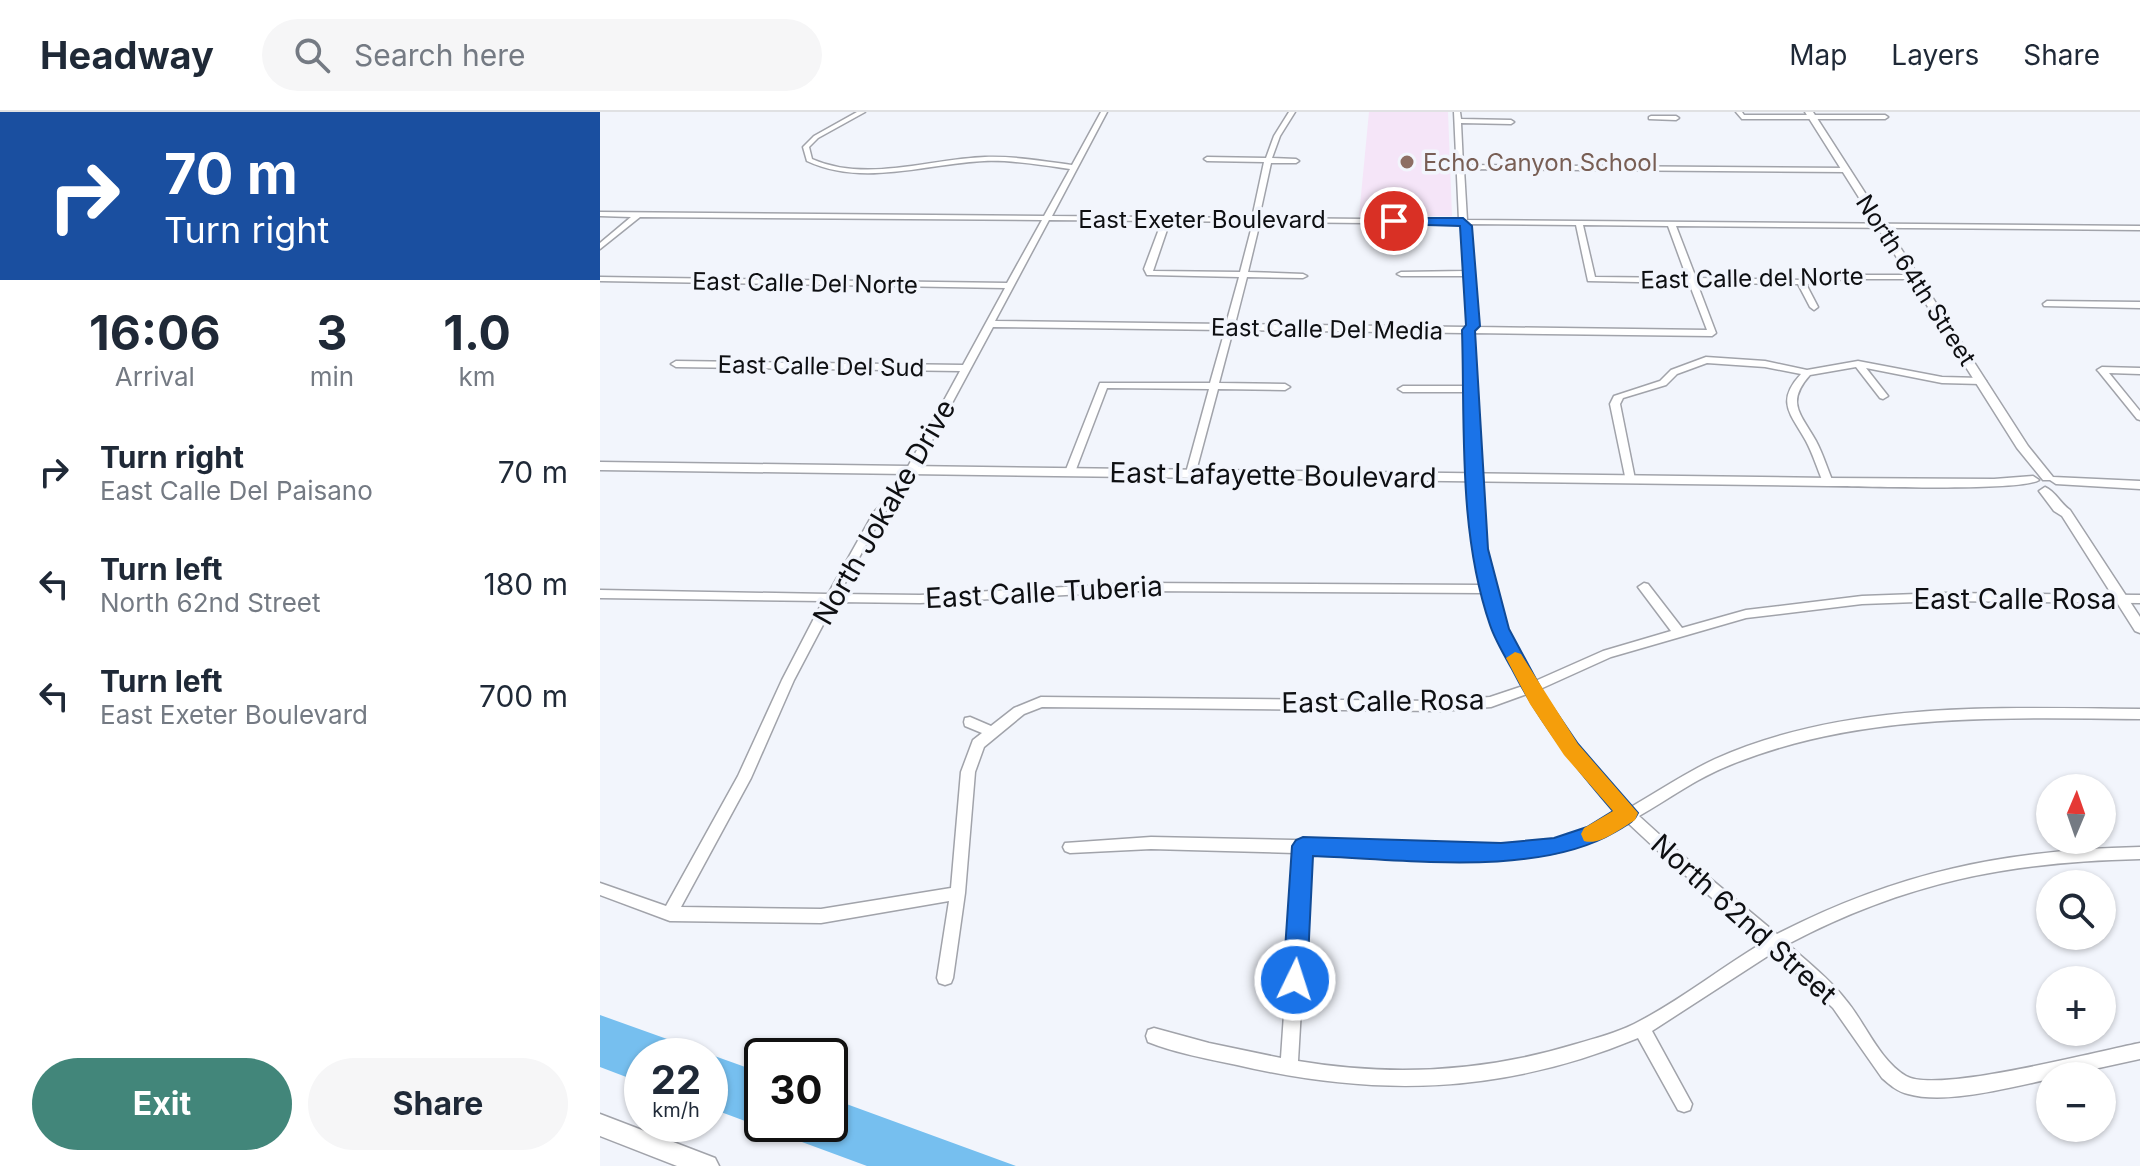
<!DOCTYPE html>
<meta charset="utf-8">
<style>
body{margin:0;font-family:Inter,sans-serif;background:#f6f6f7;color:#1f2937;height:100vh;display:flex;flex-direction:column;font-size:30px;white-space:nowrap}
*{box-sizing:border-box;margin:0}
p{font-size:26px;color:#747a83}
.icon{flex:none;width:44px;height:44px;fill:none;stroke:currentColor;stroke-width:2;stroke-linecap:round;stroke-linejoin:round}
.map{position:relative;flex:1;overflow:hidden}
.panel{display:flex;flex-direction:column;background:#fff;width:600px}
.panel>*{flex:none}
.hud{background:#1a4fa0;color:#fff;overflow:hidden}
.needle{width:52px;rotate:2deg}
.buttons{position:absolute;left:1436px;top:662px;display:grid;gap:16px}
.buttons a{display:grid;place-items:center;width:80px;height:80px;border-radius:50%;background:#fff;box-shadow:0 2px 6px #0004;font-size:40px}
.speed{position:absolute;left:24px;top:926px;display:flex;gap:16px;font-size:40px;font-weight:700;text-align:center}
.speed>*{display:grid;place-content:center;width:104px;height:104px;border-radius:50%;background:#fff;box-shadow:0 2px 6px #0004;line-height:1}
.speed small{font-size:20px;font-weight:400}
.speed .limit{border:4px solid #111;border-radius:12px;background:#fff;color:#111}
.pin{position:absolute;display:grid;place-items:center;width:68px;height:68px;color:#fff;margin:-34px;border:4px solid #fff;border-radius:50%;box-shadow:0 2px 8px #0007}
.me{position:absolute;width:88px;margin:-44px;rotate:4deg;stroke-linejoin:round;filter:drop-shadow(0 0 6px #0008)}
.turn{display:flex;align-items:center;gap:28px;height:168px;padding:0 32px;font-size:36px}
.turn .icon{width:104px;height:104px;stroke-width:2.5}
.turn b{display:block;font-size:56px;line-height:68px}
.eta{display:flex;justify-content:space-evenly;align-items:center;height:136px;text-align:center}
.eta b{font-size:48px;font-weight:700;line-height:56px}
.action{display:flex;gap:16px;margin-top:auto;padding:16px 32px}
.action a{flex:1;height:92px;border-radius:48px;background:#42867a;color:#fff;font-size:32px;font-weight:700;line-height:92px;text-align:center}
.action a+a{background:#f6f6f7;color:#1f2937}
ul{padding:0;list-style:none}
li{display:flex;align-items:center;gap:24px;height:112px;padding:0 32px}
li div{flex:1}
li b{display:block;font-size:30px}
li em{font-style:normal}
header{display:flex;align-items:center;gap:48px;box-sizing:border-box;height:112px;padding:0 40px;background:#fff;border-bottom:2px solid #e0e1e3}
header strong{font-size:38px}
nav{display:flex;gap:44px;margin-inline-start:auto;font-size:28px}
.search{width:560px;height:72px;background:#f6f6f7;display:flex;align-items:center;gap:20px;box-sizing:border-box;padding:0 28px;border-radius:44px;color:#747a83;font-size:30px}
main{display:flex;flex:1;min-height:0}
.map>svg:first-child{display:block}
</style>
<header>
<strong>Headway</strong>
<div class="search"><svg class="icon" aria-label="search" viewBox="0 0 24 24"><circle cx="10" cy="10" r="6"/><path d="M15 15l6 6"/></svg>Search here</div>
<nav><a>Map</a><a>Layers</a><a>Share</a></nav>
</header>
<main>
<section class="panel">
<div class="hud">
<div class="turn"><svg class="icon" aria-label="right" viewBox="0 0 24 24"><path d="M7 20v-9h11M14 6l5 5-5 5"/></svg><div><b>70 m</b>Turn right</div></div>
</div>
<div class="eta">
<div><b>16:06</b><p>Arrival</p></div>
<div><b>3</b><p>min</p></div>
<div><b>1.0</b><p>km</p></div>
</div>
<ul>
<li><svg class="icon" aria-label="right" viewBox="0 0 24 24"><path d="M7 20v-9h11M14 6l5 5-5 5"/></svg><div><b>Turn right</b><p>East Calle Del Paisano</p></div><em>70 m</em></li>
<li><svg class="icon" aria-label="left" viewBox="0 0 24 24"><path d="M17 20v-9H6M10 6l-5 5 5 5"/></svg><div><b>Turn left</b><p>North 62nd Street</p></div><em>180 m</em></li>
<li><svg class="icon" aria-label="left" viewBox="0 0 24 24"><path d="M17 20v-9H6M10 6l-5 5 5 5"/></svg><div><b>Turn left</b><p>East Exeter Boulevard</p></div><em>700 m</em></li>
</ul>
<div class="action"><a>Exit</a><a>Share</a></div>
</section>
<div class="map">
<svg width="1540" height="1054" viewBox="0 0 1540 1054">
<rect width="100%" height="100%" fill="#f2f5fc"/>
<path fill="#f5e5f8" d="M769,0H848L852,104H759Z"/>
<path fill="#76bfef" d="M0,903L162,961V1012H230V986L416,1054H267L110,996V944H42V971L0,955Z"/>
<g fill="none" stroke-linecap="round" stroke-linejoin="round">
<defs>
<g id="minor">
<path d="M257,0H265L218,26L209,35L212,47C267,71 328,47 385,45C414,44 443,49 472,53L501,0H507L452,104L652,106L664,50L607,49L604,47L607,45L666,46L674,24L689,0H695L680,24L672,46L696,47L699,49L696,51H671L659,106L859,108L854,0H860L861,7L911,8L914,10L911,12L861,11L863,53L1246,56L1250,58L1246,60L864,57L867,108L1540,114V118L1076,114L1096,166L1201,168L1247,163H1314L1318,165L1314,167H1247L1206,172L1218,195L1214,198L1210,195L1198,172L1097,171L1116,221L1112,224L873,221C875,305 870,396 894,479C903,511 917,541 933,570L1003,539L1071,519L1038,475L1044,471L1048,472L1082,516L1146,498L1262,484L1344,481L1540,483V491L1344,489L1262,492L1146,506L1011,545L938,578L974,631L1031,695C1059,679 1085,661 1115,647C1247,588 1399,596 1540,597V607C1402,606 1260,600 1130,653C1097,666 1069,687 1039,704L1082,743L1177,822C1298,760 1404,738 1540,735V747C1408,750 1306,770 1188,832C1207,850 1229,866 1245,887C1265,910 1278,947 1306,964C1336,982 1498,939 1540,931V947L1462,964H1450V967C1411,975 1346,993 1308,982C1298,980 1290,973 1282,966L1233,896L1174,840L1052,919L1092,992L1090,998L1084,1000L1078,998L1038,926C903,982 778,986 637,953C608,947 576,941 548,930L546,924L548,918L554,916L609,931L681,946L695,741L551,737L470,741L465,739L463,735L465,731L551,725L921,733C957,731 988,719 1019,702L965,638L927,582L891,595L840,599L442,595L424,602L384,635L375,660L365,781L353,866L351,871L345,873L339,871L337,866L349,789L221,811L70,809L0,783V771L66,794L138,664L182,568L223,489L0,486V478L228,482L274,400L293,380L305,360L360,259L76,255L71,252L76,249L363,253L405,176L0,169V165L407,171L442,108L40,105L0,137V131L31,105L0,104V100L444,104L470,57C442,53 412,48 384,49C324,52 263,75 207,49L203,35L214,24ZM449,108L562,109L544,157L547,163H550L639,165L626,212L395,209ZM570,109L653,110L640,160L553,159ZM660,110L861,112L865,159L801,160L797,162L801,164H865L869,213L867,215L635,212L647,165L703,166L707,164L703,162L648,160ZM869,112L976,113L988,169L1089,171L1107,218L876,215L874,161ZM983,113L1068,114L1087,166L995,165ZM393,215L625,218L610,271H500L465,360L470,363L475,360L507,276L609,277L586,361L587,363H595L618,277L685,278L690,275L685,272L619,271L633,218L865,221V274H803L798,277L803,280H865C866,345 867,409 881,473L537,471L320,483L239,482L283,402L301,384L315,360ZM537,479L883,481L893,512L923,574L890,585L840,589L441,585L414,596L391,614L370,605L365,606L364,610L365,614L382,621L373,628L361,660L351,776L221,797L81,795L151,666L194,568L235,490L320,491ZM1028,711L1072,752L1164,830C1120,856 1080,889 1034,912C1016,921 996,926 976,932C884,960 793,965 698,949L710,741L901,746L935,744L955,741L982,733Z"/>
<path d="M1136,0H1142L1144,3H1285L1288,5L1285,7H1142Z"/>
<path d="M1051,4H1076L1079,6L1076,8L1049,7V5Z"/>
<path d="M1447,189L1540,190V196L1444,194L1443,192Z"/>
<path d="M1106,245L1165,249L1207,258L1258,249L1342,265L1381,266L1386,269L1381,272L1342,271L1266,256L1288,284L1283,287L1280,286L1256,255L1210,263C1185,291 1201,302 1216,329C1223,342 1227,356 1233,370L1228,373L1223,370C1217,356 1213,342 1206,329C1191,302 1175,290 1201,262L1165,255L1107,251L1077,262L1066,273L1023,286L1020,292L1035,367L1034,369H1026L1010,292L1014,284L1060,269L1071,258Z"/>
<path d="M1502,255L1540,256V262L1509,261L1540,299V308L1537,307L1499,260L1497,258Z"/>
</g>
<g id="tertiary">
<path d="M1205,0H1213L1428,334L1453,365L1540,369V377L1456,372L1450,368H1443L1417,336Z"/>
<path d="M0,350L1228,366L1394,367L1433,364L1439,368C1422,380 1261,374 1228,374L0,358Z"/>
<path d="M1445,375C1455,379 1461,392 1470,398L1540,505V521L1535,519L1462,404L1454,399L1439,379Z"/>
</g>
<path id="secondary" d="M0,1002L115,1046L119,1054H77L0,1024Z"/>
</defs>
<use href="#minor" stroke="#a1a3aa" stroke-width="3"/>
<use href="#tertiary" stroke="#a1a3aa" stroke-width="3"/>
<use href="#secondary" stroke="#a1a3aa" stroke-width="3"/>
<use href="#minor" fill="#fff" fill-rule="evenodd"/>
<use href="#tertiary" fill="#fff" fill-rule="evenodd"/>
<use href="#secondary" fill="#fff" fill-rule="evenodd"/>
</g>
<path fill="#1a73e8" stroke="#114b97" stroke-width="2" d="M790,106H863L872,114L880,214L875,219L888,437L909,517L944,582L978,632L1038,701C1034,711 1024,714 1015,720C937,766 803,747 713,744L707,868L703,876L695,879L687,876L683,868L692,734L696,728L703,725L901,731L954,726L987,715L1013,699C974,654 939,610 912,557C904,543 895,528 890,513C858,420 865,315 862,218L866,213L860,114L794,112L788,109Z"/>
<path fill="#f59e0b" d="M915,540L921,542L978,632L1038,701L1035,708C1021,716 1000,734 984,729L981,722L984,716L1013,699L964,643L930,592L906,546Z"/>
<circle fill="#8d6e63" stroke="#f2f5fc" stroke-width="3" cx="807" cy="50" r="8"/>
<g text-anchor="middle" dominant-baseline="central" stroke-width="7" stroke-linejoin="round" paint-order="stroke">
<g font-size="24" fill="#785e54" stroke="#f2f5fc" text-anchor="start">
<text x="823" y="50">Echo Canyon School</text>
</g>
<g font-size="24" fill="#0e0f12" stroke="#f2f5fc">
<text x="602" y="107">East Exeter Boulevard</text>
<text transform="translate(1152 166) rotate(-1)">East Calle del Norte</text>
<text transform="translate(1316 168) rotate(57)">North 64th Street</text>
<text transform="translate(205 171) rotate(1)">East Calle Del Norte</text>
<text transform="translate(727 217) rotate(1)">East Calle Del Media</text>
<text transform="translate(221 254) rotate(1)">East Calle Del Sud</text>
</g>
<g font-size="28" fill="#0e0f12" stroke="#f2f5fc">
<text transform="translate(673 363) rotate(1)">East Lafayette Boulevard</text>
<text transform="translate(284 400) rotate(-60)">North Jokake Drive</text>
<text transform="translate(444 480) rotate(-3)">East Calle Tuberia</text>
<text x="1415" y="487">East Calle Rosa</text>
<text transform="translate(783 589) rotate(-1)">East Calle Rosa</text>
<text transform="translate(1144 807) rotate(42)">North 62nd Street</text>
</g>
</g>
</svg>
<div class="buttons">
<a><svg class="needle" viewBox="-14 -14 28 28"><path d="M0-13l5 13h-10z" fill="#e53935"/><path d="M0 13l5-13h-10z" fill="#747a83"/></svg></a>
<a><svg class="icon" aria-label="search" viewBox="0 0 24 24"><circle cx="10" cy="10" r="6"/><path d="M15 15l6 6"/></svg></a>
<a>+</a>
<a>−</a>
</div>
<div class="speed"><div>22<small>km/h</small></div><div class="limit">30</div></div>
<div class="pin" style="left:794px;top:109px;background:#d93025"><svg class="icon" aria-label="arrive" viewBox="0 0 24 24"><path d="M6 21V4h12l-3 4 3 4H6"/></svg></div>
<svg class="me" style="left:695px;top:868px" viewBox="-20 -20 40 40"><circle r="17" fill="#1a73e8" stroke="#fff" stroke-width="3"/><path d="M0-11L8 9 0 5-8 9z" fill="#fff"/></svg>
</div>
</main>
